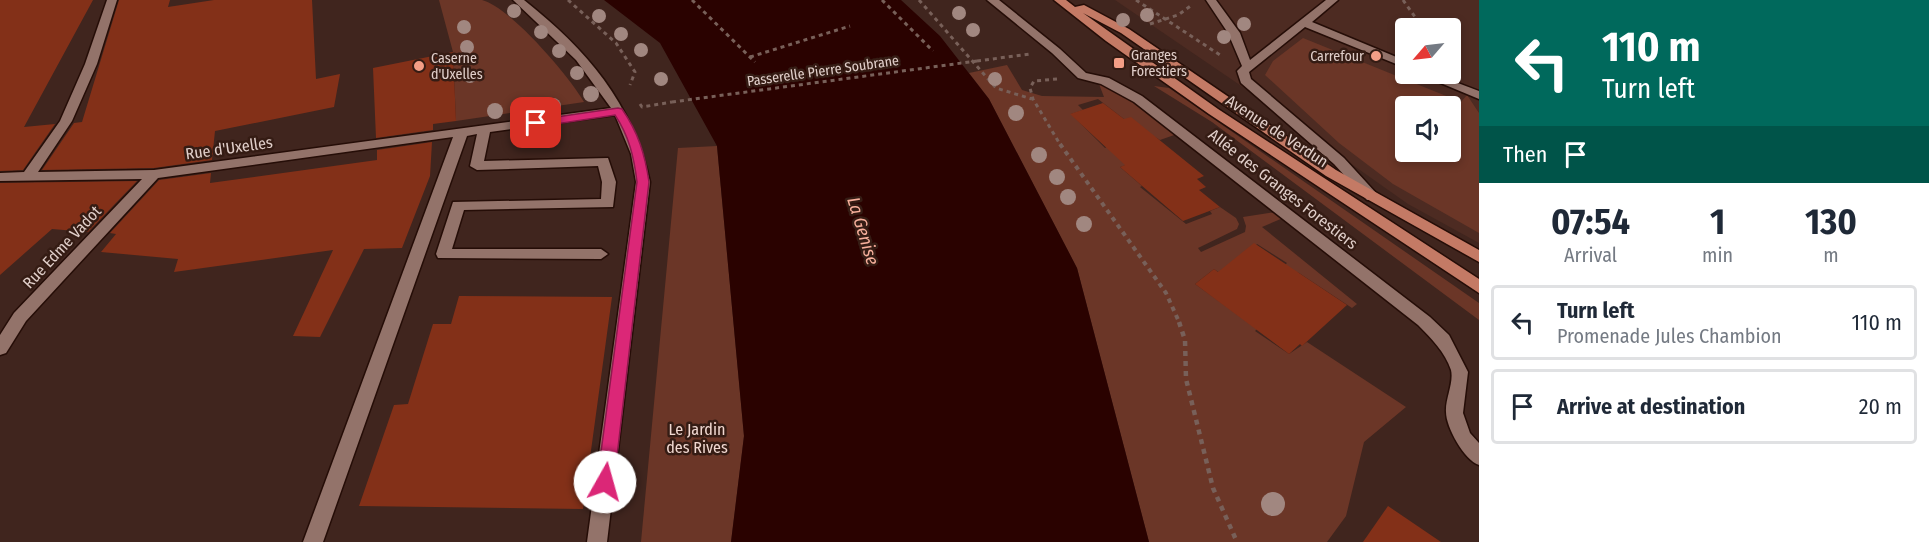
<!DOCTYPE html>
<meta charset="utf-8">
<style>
body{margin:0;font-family:"Fira Sans Condensed",sans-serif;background:#f2f2f3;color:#1f2937;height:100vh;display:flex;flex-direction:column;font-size:22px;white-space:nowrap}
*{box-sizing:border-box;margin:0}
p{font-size:20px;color:#747a83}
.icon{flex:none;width:33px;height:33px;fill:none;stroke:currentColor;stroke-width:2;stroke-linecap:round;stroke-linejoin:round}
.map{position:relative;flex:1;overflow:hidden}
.details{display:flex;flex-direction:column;background:#fff;width:450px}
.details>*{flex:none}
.banner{background:#00695c;color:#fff;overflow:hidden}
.needle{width:39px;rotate:242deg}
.fabs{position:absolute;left:1395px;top:18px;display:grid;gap:12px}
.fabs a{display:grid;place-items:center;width:66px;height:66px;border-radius:6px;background:#fff;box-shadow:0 3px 9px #0003;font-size:30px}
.pin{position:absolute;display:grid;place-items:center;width:51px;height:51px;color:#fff;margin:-26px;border-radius:12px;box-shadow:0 3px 9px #0006}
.me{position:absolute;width:66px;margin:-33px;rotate:7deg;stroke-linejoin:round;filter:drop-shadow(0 0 4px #0008)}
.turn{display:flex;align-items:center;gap:21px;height:126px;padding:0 24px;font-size:27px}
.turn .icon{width:78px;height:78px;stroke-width:2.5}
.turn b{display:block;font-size:42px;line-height:51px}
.then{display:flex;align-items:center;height:57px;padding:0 24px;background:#0003;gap:12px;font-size:22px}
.eta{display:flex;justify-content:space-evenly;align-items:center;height:102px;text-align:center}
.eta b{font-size:36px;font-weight:700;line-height:42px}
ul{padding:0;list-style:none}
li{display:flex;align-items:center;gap:18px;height:75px;margin:0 12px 9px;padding:0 12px;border:3px solid #e0e1e3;border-radius:6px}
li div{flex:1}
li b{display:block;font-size:22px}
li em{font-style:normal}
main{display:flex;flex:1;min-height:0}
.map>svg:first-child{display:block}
</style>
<main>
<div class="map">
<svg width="1479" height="542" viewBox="0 0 1479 542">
<rect width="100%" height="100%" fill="#40251e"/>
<path fill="#4d2b22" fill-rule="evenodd" d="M1115,0H1479V243L1408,204L1234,81ZM1406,28H1450V74H1406ZM1406,106H1450V152H1406Z"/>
<g fill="#6b3627" fill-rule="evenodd">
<path d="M439,0C452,0 469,0 482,0C510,7 569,76 584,102L456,121L453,52Z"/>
<path d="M1303,38L1461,102L1467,95L1479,113V233L1393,184L1339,143L1265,75L1273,61ZM1406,106H1450V152H1406Z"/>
<path d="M1007,65L1022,90L1042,96L1104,97L1099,84L1113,87L1123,93L1177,134L1160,140L1124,119L1098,99L1078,105L1083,110L1071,114L1105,148L1109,146L1129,164L1120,167L1142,186L1140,187L1186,224L1212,214L1210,211L1220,207L1236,218L1239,224L1237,229L1198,248L1201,252L1245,232L1246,226L1243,217L1276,212L1283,218L1262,227L1357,304L1352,308L1299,273L1282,268L1287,263L1257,244L1224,276L1214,269L1195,284L1245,320L1261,325L1255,331L1289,354L1307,342L1406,407L1364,442L1346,516L1327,542H1149L1077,268L989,99L969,73Z"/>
<path d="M1154,86L1169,88L1479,303V320L1212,122Z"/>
<path d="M717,146L744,436L731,542H641L678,148Z"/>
</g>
<path fill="#2a0200" d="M604,0H901L940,36L989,99L1077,268L1149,542H731L744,436L717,146L660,43Z"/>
<g fill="#833018">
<path d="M0,0H93L24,127L55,124L23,170L0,171Z"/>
<path d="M119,0H170L168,7L214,0H312L316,79L340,74L334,107L215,131L212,160L154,168L42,170L74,123L82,122Z"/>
<path d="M453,52L456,121L433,124V130L376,138L373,68Z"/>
<path d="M1103,103L1124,119L1131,117L1204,176L1197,179L1206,187L1199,190L1220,207L1183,221L1120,167L1125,165L1070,114Z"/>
<path d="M432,142L430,176L402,248L364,249L320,337L293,336L333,250L174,272L178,259L101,252L116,234L110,233L159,180L211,173L210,183L377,160V150Z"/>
<path d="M137,181L88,232L52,229L0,275V183Z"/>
<path d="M1254,243L1347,305L1302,346L1300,344L1289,354L1195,284L1214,269L1218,272Z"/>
<path d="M459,296L612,297L583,509L359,506L394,405L408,404L433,324H451Z"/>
<path d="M1388,506L1441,542H1363Z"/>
</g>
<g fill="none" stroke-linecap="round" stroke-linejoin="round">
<defs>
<g id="minor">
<path d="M107,0H117L97,64L72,121L38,172L154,170L611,108L576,60L513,0H524C587,50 632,102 650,182L607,542H587L636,182L631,154L615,115L490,132L484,161L608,158L616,182L613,207L464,210L452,249H601L608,254L601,259L438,258L436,254L453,202L601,199L602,182L598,166L477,170L470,166L477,134L467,136L323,542H303L453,137L158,178L26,321L6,353L0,355V335L14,313L142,179L0,181V173L24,172L60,121L85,64Z"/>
<path d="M987,0H999L1060,49L1086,73L1109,78L1142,96L1430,317L1449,335L1468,372L1463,413L1470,433L1479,443V465C1464,460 1446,427 1446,412C1445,399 1454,383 1451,370C1445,352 1431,338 1418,325L1134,102L1101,84L1078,78L1052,53Z"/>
<path d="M1206,0H1216L1240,33L1250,60L1326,0H1338L1312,22L1406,61V68L1305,27L1249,72L1251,79L1344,158L1377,194L1379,197L1377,200H1367L1334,164L1241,83L1237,71L1242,66L1228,33Z"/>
<path d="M1419,74H1434L1479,91V99Z"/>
</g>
<path id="major" d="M1054,0H1066L1075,7L1084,5L1129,29L1336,170L1479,250V262L1326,176L1121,33L1083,13L1218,109L1479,279V293L1209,114L1106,41Z"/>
</defs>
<use href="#minor" stroke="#250d07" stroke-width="3"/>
<use href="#major" stroke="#250d07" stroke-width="3"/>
<g stroke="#786059" stroke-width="3" stroke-dasharray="4 4" stroke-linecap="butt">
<path d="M568,0L616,43L635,72L630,85"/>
<path d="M692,0L755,62"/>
<path d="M882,0L933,51"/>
<path d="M919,0L996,88L1032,99"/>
<path d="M1136,0L1220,55"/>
<path d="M1403,0L1423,28"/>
<path d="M1150,24L1178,15L1192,5"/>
<path d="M750,57L850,26"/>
<path d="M977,61L1030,54"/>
<path d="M1057,79L1034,81L1030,88L1033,99L1061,146"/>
<path d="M640,104L642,107L672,102"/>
</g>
<path stroke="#786059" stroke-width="4" stroke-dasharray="4.5 4.5" stroke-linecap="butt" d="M1060,144L1166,293L1180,324"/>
<path stroke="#786059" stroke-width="4.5" stroke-dasharray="5 5" stroke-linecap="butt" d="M1179,322L1185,340L1186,379L1213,488L1237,542"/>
<use href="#minor" fill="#93736a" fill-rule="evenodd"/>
<use href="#major" fill="#c47a65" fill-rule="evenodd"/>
<path stroke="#786059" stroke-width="3" stroke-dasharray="4 4" stroke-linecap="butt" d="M672,102L977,61"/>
</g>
<g fill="#a18780">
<circle cx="514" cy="11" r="7"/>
<circle cx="959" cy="13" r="7"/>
<circle cx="1147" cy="15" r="7"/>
<circle cx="599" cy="16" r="7"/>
<circle cx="1123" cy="20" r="7"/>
<circle cx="1244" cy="24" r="7"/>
<circle cx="464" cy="27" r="7"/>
<circle cx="973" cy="30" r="7"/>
<circle cx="541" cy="32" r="7"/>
<circle cx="621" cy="34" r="7"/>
<circle cx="1224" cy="37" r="7"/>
<circle cx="467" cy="47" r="7"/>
<circle cx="641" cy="50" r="7"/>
<circle cx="559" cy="51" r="7"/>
<circle cx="577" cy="73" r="7"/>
<circle cx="470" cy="76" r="7"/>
<circle cx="661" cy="79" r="7"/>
<circle cx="995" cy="79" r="7"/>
<circle cx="591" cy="94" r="8"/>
<circle cx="553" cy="106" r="8"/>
<circle cx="495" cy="111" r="8"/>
<circle cx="1016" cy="113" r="8"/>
<circle cx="1039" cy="155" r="8"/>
<circle cx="1057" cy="177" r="8"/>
<circle cx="1068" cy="197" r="8"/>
<circle cx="1084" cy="224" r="8"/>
<circle cx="1273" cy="504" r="12"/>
</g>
<path fill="#db2777" stroke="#8e194d" stroke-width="1.5" d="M618,108L622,109C638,132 645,154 649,182L614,482L611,488L605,490L599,488L597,482L637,182C634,157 629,136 615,115L536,127L531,123L536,120Z"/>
<g fill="#f49e86" stroke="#351c14" stroke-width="2">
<circle cx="1376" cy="56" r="6"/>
<rect x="1113" y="57" width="12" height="12" rx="3"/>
<circle cx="419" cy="66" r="6"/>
</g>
<g text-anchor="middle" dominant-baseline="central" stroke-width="5" stroke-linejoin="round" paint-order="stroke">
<g font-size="14" fill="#e1cfca" stroke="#351c14" text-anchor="start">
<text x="1131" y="55">Granges<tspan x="1131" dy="16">Forestiers</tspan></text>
<text x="1364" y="56" text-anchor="end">Carrefour</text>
<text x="431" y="58">Caserne<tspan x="431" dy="16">d'Uxelles</tspan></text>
</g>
<g font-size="14" fill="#e1cfca" stroke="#351c14">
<text transform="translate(823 71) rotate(-8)">Passerelle Pierre Soubrane</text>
</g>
<g font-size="16" fill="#e1cfca" stroke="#351c14">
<text transform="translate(1277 131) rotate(33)">Avenue de Verdun</text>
<text transform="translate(229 148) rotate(-8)">Rue d'Uxelles</text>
<text transform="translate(1283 189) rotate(38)">Allée des Granges Forestiers</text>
<text transform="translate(62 247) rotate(-47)">Rue Edme Vadot</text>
</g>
<g font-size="16" fill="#f1d8d1" stroke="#351c14">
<text x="697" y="429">Le Jardin<tspan x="697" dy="18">des Rives</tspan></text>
</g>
<g font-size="18" font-style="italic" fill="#f7af9b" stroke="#351c14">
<text transform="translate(863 231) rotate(73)">La Genise</text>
</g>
</g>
</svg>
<div class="fabs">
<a><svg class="needle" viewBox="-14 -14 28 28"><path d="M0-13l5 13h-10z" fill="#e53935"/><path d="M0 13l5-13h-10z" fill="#747a83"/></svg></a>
<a><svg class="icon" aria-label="sound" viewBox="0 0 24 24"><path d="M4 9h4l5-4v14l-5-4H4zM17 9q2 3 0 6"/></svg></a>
</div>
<div class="pin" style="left:536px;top:123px;background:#d93025"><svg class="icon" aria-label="arrive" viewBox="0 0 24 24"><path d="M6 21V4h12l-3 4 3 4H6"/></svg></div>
<svg class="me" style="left:605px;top:482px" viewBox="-20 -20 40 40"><circle r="19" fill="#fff"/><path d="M0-13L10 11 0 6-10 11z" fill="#db2777"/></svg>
</div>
<section class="details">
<div class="banner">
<div class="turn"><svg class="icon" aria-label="left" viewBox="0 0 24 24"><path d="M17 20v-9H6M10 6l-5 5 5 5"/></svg><div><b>110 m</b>Turn left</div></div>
<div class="then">Then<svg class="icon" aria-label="arrive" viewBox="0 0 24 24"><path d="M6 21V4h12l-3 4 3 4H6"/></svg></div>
</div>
<div class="eta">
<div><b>07:54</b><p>Arrival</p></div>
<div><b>1</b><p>min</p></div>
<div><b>130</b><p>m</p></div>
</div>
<ul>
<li><svg class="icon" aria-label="left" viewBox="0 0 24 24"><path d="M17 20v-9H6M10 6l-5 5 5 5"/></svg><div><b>Turn left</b><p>Promenade Jules Chambion</p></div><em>110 m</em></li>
<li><svg class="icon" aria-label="arrive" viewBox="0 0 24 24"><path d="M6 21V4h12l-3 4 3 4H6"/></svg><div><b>Arrive at destination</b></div><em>20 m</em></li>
</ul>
</section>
</main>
